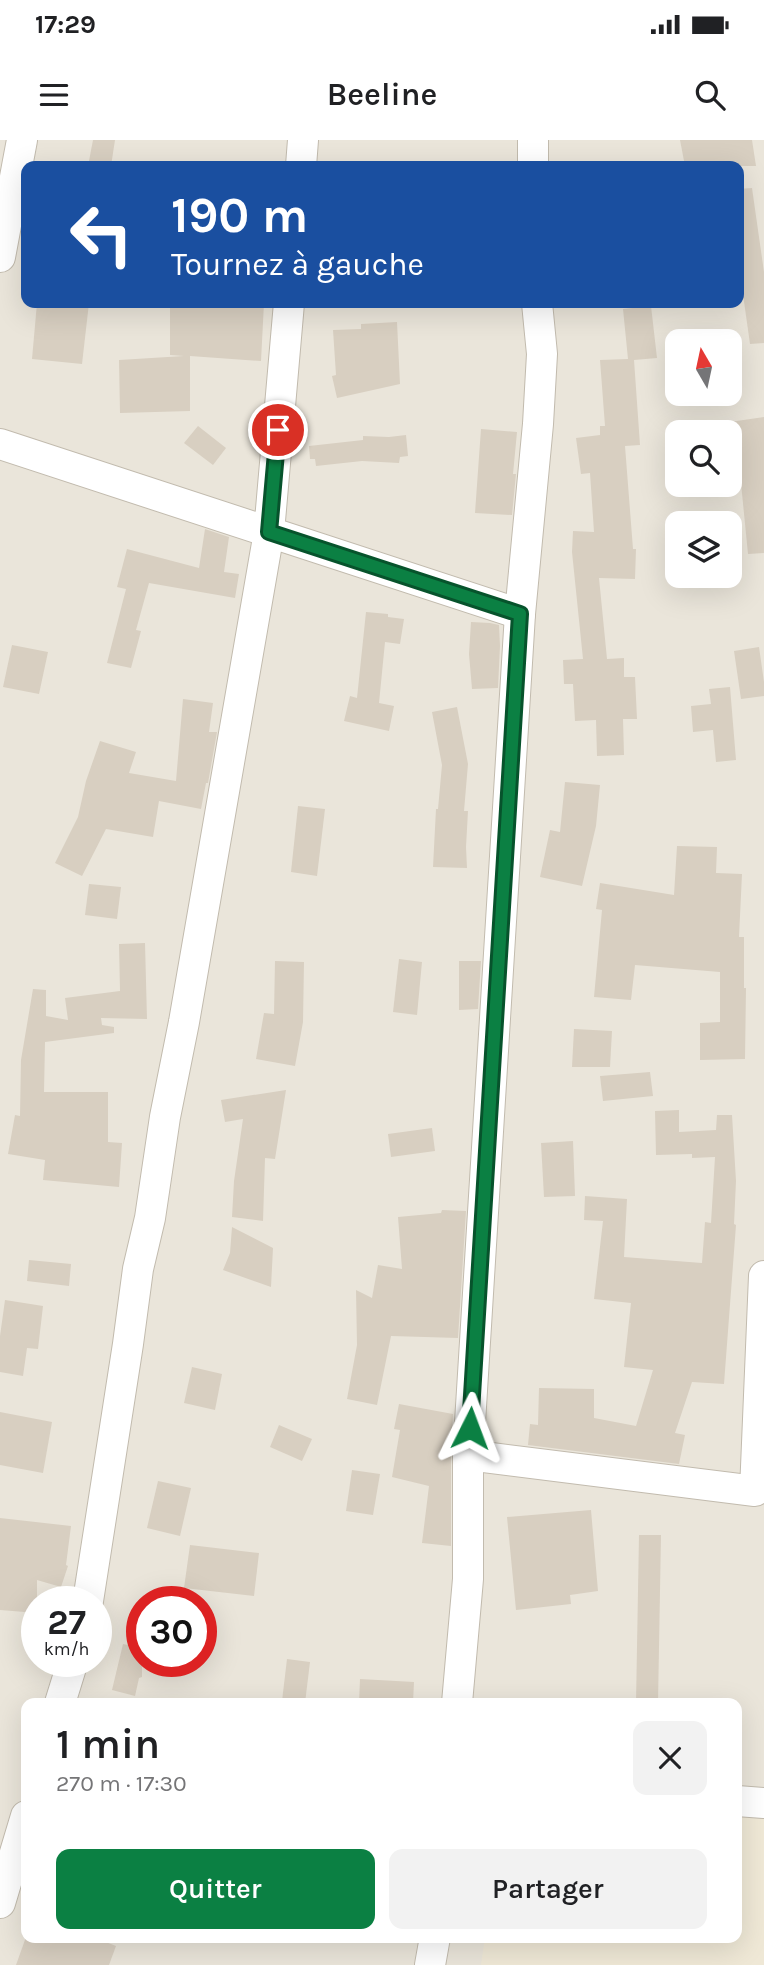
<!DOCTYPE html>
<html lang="fr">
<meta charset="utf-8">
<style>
body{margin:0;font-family:Karla,sans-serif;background:#f2f2f2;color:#202124;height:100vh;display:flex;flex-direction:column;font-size:26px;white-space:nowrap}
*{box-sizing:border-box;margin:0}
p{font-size:23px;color:#757577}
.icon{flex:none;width:38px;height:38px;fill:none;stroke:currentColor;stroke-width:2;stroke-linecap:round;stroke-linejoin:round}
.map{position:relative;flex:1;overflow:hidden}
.drawer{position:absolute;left:21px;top:1558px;width:721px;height:245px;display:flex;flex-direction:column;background:#fff;border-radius:14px;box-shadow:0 7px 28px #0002}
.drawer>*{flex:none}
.top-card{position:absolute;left:21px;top:21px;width:723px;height:147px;border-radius:14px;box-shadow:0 7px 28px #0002;background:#1a4fa0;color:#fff;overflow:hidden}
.needle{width:46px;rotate:351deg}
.fabs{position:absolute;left:665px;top:189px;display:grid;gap:14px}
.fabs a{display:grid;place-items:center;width:77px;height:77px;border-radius:14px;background:#fff;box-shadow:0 7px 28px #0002;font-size:35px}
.speed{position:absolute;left:21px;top:1446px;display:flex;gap:14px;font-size:35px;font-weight:700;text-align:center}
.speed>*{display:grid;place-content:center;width:91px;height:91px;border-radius:50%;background:#fff;box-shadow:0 7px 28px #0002;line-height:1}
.speed small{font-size:18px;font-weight:400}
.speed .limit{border:10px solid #d22;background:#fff;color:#111}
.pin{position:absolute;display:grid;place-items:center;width:60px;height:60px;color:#fff;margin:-30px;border:4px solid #fff;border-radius:50%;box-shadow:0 2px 7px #0007}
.me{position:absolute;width:77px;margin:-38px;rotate:3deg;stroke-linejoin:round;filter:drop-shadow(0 0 5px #0008)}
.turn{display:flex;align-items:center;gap:24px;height:147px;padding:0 35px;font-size:32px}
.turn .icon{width:91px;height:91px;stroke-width:2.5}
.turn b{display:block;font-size:49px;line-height:60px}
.round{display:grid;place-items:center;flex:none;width:74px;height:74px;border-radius:14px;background:#f2f2f2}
.headline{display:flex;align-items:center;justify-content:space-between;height:119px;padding:0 35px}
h1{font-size:42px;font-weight:600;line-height:52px}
.action{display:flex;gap:14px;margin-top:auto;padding:14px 35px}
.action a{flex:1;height:80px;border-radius:14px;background:#0b8043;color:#fff;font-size:28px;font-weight:600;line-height:80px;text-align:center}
.action a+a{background:#f2f2f2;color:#202124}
.status{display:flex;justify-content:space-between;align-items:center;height:49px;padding:0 35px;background:#fff;direction:ltr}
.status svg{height:19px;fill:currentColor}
header{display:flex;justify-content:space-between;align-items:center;height:91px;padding:0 35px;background:#fff;font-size:32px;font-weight:600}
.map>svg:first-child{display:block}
</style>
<div class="status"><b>17:29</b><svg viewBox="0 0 49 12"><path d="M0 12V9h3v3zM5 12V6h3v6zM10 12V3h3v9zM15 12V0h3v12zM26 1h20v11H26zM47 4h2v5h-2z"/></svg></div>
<header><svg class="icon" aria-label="menu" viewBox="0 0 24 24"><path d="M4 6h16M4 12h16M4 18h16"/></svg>Beeline<svg class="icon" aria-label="search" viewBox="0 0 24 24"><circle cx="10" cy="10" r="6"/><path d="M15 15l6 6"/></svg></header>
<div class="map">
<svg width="764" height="1825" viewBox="0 0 764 1825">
<rect width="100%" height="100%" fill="#f6f3ec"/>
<path fill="#eae5da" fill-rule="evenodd" d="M0,0H764V1825H0ZM26,26H738V163H26ZM677,201H730V254H677ZM677,292H730V345H677ZM677,383H730V436H677ZM37,1461H96V1521H37ZM142,1461H201V1521H142ZM26,1563H737V1797H26Z"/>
<path fill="#efe8d6" d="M737,1666L764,1669V1825H481L485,1797H737Z"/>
<g fill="#d8cfc1">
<path d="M93,0H115L111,26H88Z"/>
<path d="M680,0H752L756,26H685Z"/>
<path d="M752,48L764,132V203L750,204L738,119V49Z"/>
<path d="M37,163H89L82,224L32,219Z"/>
<path d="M170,163H264L261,221L190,216V271L120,273L119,220L184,216L170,215Z"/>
<path d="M651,166L657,218L634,220L640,305L625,306L633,409H636L635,439L599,438L607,519L624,518V537H635L637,579H623L624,615L597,616L596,580L575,581L573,544H564L563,520L583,519L572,412L573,391L594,392L590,333L581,334L576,298L600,295V286H605L600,220L628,219L623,169Z"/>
<path d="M397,182L400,244L337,258L332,236L336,235L333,190L361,189V184Z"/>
<path d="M764,277V413L748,414L739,323L730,324V282Z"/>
<path d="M198,286L226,308L213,325L184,303Z"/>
<path d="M481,289L517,292L513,334H516L512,375L475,373Z"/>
<path d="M406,295L408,316L400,317L399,323L362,321L316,326L315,319H310L309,306L363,300V296L389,297Z"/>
<path d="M205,389L229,397L224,432L239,434L235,458L149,443L136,490L141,491L131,528L107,523L126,449L117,447L127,409L199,428Z"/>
<path d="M366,472L388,474V477L404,479L400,504L385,502L379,563L394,566L389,591L344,581L350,556L357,558Z"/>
<path d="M471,482L490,483L499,485L500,506L498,548L472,549L469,514Z"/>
<path d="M12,505L48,512L39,554L3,547Z"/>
<path d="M759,507L764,542V556L741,559L734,511Z"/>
<path d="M730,547L736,620L716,622L713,590L693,592L691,566L711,564L709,549Z"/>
<path d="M183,559L213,563L209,592H217L208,643H206L201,669L159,661L153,697L106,689L82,736L55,723L78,677L86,641L100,601L136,612L129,633L176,641Z"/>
<path d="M457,567L468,624L464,671H468L466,707L467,728L433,727L436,669H438L442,625L432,572Z"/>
<path d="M565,642L600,645L596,686L582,746L540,737L550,690L560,692Z"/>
<path d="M298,666L325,669L317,736L291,732Z"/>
<path d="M677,706L717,707L716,733L742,734L739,797H744V848H746L745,919L700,920V883L720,882V832L635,825L631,860L594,857L602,770L596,769L600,743L674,755Z"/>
<path d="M89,744L121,747L117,779L85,775Z"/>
<path d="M145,803L147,879L101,878L102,885L114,887V893L45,902L44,952H108V1002L122,1003L119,1047L43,1040L45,1020L8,1014L15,975L20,976L21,920L33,849L46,850V876L68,880L65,858L120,851L119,804Z"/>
<path d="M399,819L422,822L417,875L393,872Z"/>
<path d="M275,821L304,822L303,882L295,926L256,919L264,873L274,874Z"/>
<path d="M459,821H481L478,869L459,870Z"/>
<path d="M574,889L612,891L610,927H572Z"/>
<path d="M650,932L653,956L603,961L600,936Z"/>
<path d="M286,950L275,1019L265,1018L263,1081L232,1077L234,1041L243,979L225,982L221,960Z"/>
<path d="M679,970V992L716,990L717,975H732L736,1041L734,1084L736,1085L724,1244L692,1242L675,1293L685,1295L679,1324L528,1305L530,1284L538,1285L539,1248L594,1249V1278L636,1286L653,1230L624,1227L631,1163L594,1159L603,1081L584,1080L585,1056L627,1059L624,1117L702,1123L705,1082L711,1083L715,1017L692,1018V1014L656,1015L655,971Z"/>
<path d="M432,988L435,1011L391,1017L388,994Z"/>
<path d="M573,1001L575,1056L544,1057L541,1003Z"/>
<path d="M442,1070L466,1071L458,1198L391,1196L377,1265L347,1259L357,1205L356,1150L372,1158L378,1125L402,1129L398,1077L441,1073Z"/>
<path d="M232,1087L273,1108L271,1147L223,1130L230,1113Z"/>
<path d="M29,1120L71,1124L69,1146L27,1141Z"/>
<path d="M5,1160L43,1166L38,1209L27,1208L23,1236L0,1232V1196Z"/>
<path d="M192,1227L222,1234L215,1270L184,1263Z"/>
<path d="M399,1264L453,1274L451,1315V1406L422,1403L429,1346L392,1337L400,1290L394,1289Z"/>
<path d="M0,1272L52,1282L43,1333L0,1325Z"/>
<path d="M279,1285L312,1299L302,1321L270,1307Z"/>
<path d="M352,1330L380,1334L373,1375L346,1371Z"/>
<path d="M158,1341L191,1348L180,1396L147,1388Z"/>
<path d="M591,1370L598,1451L570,1455L571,1464L516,1470L507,1377Z"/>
<path d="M0,1378L71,1386L66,1425L68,1426L61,1447L37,1440V1473L0,1470Z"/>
<path d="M639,1395H661L658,1563H636Z"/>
<path d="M190,1405L259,1413L254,1456L184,1448Z"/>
<path d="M123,1504L142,1508V1537L139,1538L135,1556L112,1550Z"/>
<path d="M287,1519L310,1522L305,1563L282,1561Z"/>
<path d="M360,1539L414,1542L413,1563H359Z"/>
<path d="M26,1797H93L116,1806L109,1825H16Z"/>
</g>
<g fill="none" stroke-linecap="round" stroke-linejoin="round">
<defs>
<g id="minor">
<path d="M301,26L303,0"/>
<path d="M533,26V0"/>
<path d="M0,117L22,0"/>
<path d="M537,163L542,214L538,284L520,474L468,1315L755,1351L764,1136"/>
<path d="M0,304L269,392L289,163"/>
<path d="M88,1461L128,1204L138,1129L150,1078L165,977L184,882L269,392L520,474"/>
<path d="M60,1563L73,1521"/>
<path d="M457,1563L468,1439V1315"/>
<path d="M737,1661L764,1663"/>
<path d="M0,1763L26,1676"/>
<path d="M430,1825L435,1797"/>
</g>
</defs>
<use href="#minor" stroke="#c2bbae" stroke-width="32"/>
<use href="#minor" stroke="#fff" stroke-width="30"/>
</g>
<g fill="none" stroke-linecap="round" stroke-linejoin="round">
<defs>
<path id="route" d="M278,290L269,392L520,474L470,1288"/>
</defs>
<use href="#route" stroke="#07532c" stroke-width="18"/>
<use href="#route" stroke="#0b8043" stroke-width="12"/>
</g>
</svg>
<div class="fabs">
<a><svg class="needle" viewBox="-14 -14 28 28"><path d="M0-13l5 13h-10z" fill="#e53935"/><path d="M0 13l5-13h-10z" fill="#757577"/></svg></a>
<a><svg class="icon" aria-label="search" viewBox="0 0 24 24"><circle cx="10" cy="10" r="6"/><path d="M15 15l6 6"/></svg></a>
<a><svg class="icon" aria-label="layers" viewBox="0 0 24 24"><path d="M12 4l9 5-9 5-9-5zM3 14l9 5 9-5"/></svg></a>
</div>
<div class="speed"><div>27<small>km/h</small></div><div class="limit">30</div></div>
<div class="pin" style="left:278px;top:290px;background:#d93025"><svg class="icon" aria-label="arrive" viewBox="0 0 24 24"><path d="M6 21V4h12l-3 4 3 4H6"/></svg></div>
<svg class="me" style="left:470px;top:1288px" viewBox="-20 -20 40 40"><path d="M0-17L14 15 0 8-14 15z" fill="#0b8043" stroke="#fff" stroke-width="4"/></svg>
<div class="top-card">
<div class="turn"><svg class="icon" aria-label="left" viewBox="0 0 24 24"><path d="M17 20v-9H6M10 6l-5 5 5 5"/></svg><div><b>190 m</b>Tournez à gauche</div></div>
</div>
<section class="drawer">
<div class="headline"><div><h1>1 min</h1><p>270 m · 17:30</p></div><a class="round"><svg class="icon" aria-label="close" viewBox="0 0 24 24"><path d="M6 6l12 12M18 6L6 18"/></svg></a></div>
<div class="action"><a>Quitter</a><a>Partager</a></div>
</section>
</div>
